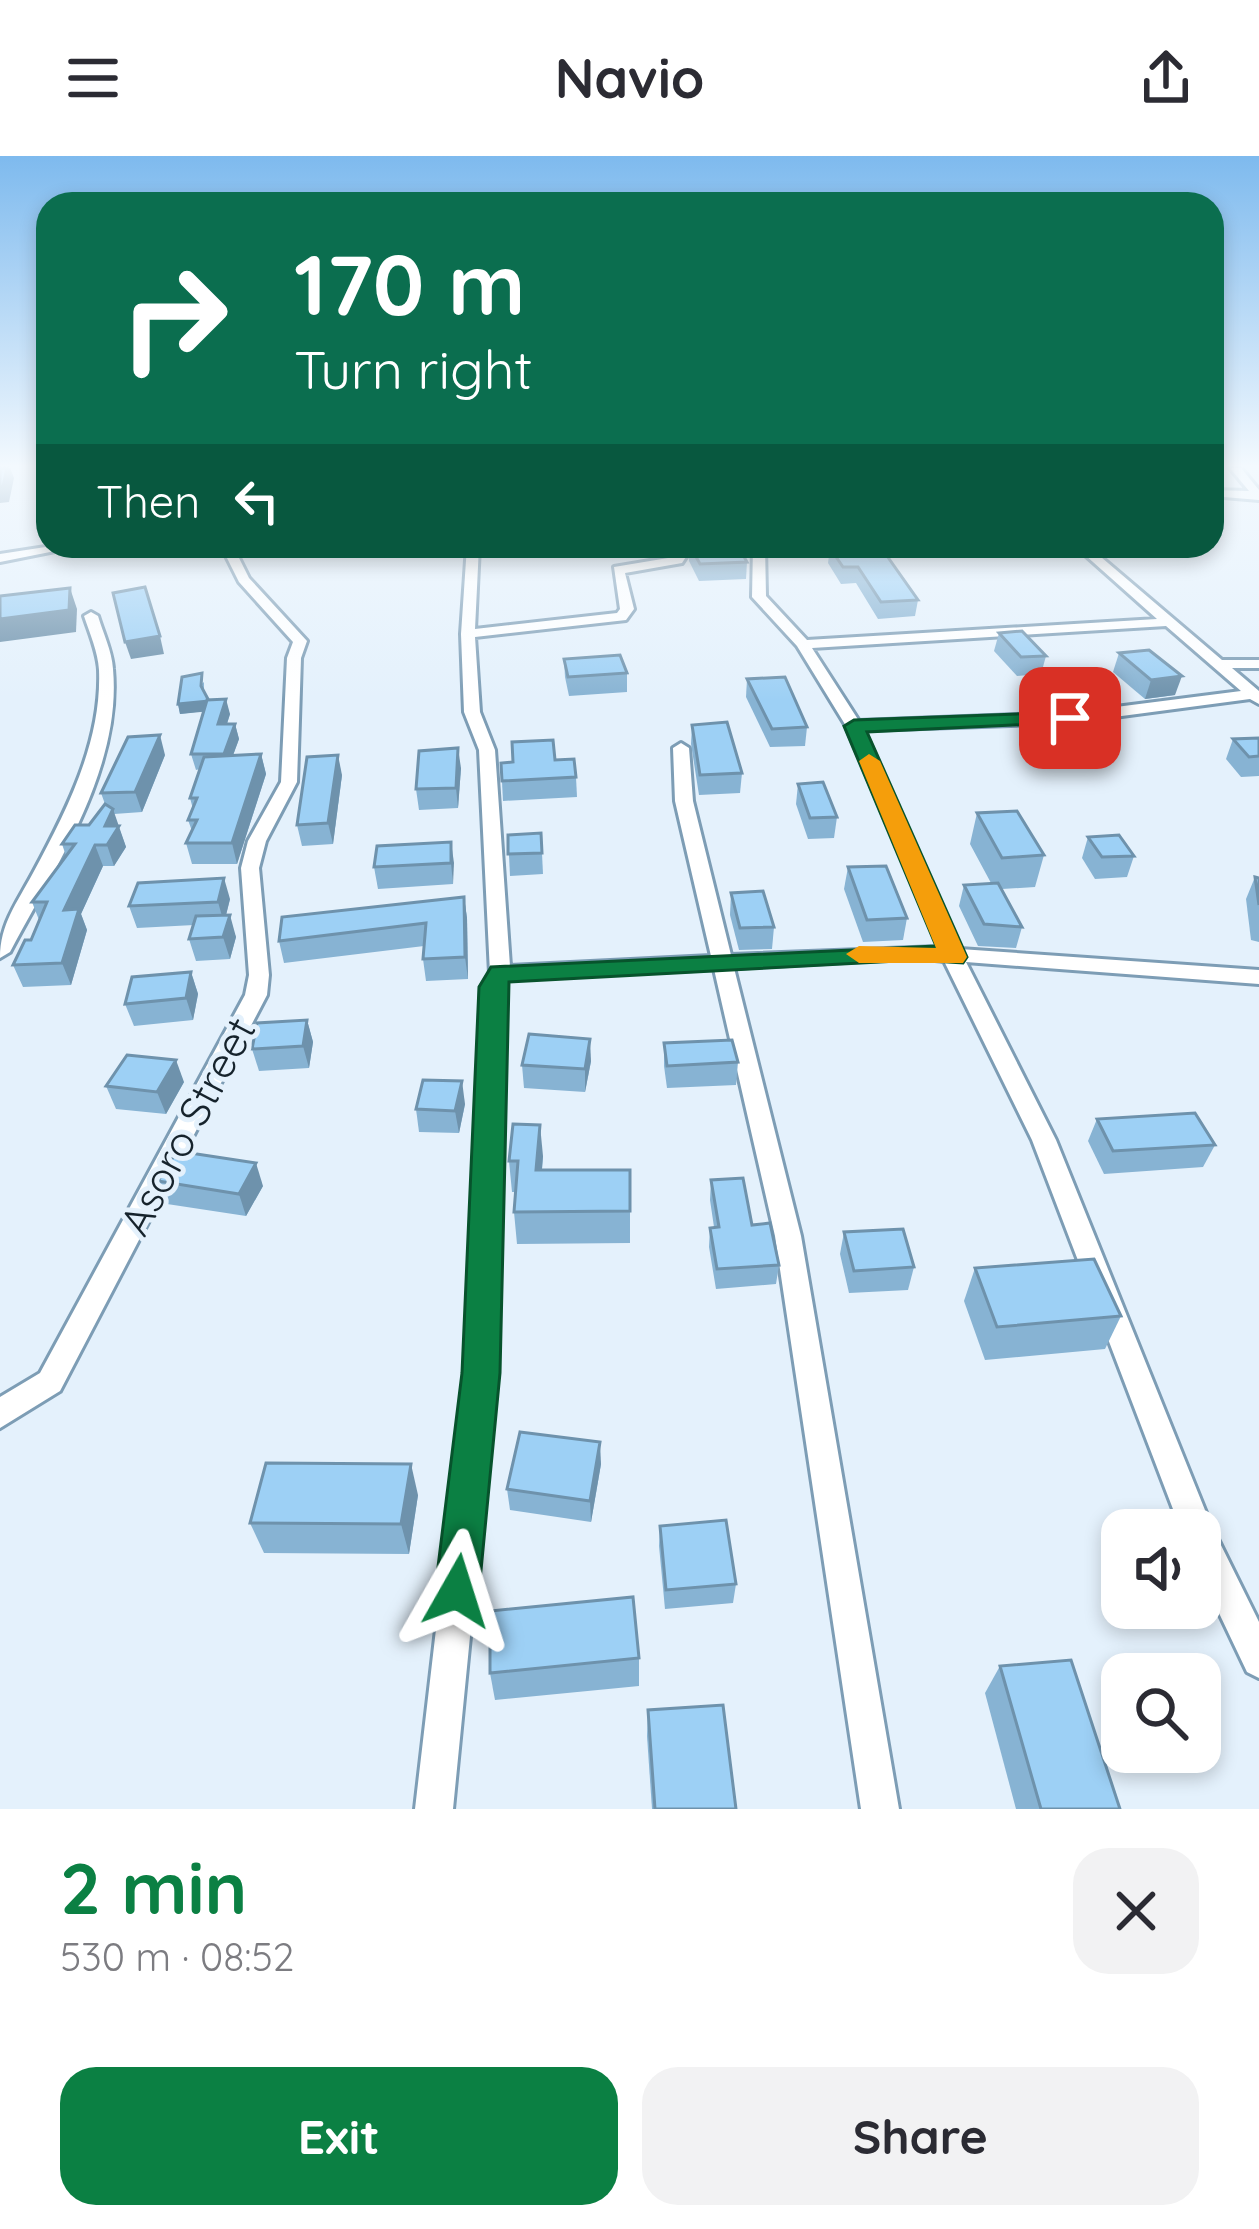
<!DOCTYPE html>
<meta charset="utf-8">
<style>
body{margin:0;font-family:Quicksand,sans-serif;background:#f2f2f3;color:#2b2b33;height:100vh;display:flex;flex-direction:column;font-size:45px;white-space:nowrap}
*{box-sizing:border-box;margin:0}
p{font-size:39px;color:#7c7c81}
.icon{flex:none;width:66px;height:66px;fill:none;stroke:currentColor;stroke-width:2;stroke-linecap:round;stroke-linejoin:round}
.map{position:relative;height:1653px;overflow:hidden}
.side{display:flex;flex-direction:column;background:#fff;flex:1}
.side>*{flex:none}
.guide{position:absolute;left:36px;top:36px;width:1188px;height:366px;border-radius:36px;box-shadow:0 6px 18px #0003;background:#0b6e4f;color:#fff;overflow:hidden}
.buttons{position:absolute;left:1101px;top:1353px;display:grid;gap:24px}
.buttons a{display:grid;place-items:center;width:120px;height:120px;border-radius:24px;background:#fff;box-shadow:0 6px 18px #0003;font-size:60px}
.pin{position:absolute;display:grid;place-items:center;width:102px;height:102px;color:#fff;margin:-51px;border-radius:24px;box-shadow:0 6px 18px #0006}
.me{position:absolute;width:132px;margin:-66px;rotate:6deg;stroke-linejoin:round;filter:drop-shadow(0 0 9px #0008)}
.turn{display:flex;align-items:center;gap:42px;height:252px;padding:0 60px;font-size:54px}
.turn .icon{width:156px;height:156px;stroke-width:2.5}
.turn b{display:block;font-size:84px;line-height:102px}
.then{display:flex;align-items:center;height:114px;padding:0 60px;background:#0003;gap:24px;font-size:45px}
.round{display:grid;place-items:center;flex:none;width:126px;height:126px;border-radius:36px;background:#f2f2f3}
.head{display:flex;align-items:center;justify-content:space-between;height:204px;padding:0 60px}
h1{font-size:72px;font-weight:800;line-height:90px;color:#0b8043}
.cta{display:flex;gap:24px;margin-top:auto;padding:24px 60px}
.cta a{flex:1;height:138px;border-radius:36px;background:#0b8043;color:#fff;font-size:48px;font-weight:800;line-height:138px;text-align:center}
.cta a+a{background:#f2f2f3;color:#2b2b33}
header{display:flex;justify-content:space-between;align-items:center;height:156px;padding:0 60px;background:#fff;font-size:54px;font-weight:800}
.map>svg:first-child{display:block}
</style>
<header><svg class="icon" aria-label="menu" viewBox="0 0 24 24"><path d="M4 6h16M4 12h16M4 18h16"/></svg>Navio<svg class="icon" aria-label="share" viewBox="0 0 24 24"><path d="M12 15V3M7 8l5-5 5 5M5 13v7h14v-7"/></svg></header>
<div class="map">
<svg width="1259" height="1653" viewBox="0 0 1259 1653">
<rect width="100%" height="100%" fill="#e4f1fc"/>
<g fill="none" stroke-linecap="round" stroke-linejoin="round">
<defs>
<g id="minor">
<path d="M1230,312H1241L1259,334V344L1212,340V334L1249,335Z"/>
<path d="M52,390H80L0,406V398Z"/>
<path d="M221,390H233L249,422L307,485L301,502L297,626L266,685L259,712L269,819L267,839L60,1235L0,1272V1241L40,1217L245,839L249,819L241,712L248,685L281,626L287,502L293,486L239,426Z"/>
<path d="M467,390H479L475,473L617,457L620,453L614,411L674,401L681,390H693L682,407L625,417L634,453L626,464L475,481L480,556L495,594L510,810L711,800L675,645L673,592L681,587L689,592L693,645L731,799L939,791L846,570L797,490L752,441L753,390H765L766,440L807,484L1157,463L1075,390H1088L1222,504H1259V512H1232L1259,535V548L1250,543L1069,567L864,574L960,793L1259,814V828L966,806L1056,984L1211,1369L1259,1466V1522L1247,1516L1200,1417V1374H1181L1032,984L944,805L917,802L734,812L801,1080L899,1653H861L775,1080L714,813L507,823L503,831L496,1217L453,1653H415L466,1217L481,831L490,817L479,594L464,556L461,478ZM1166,470L1241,535L1069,557L859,565L812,492Z"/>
<path d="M91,456L98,460C103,477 112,495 113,513C122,613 55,711 10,796L0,802C0,768 17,747 33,717C66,656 102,586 99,514C98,496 90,478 84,460Z"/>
</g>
</defs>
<use href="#minor" stroke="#7d9db5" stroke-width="6"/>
<use href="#minor" fill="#fff" fill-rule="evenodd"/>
</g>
<g fill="#87b3d3">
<path d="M689,390H738L747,406L746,423L699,425L689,405Z"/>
<path d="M830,392L918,444L915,460L878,463L856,427L841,428L828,407Z"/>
<path d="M999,477L1046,500L1041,518L1017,520L994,495Z"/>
<path d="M1119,497L1175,539L1145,543L1113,516Z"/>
<path d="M564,503L627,517V536L569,540L565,521Z"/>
<path d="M747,523L807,571L805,590L770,591L746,541Z"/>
<path d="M204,526V536L208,544L230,558L227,568H235L239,583L233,599L261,598L266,618L237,708H192L186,687L192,675L188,664L193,653L190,642L200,613L196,614L191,598L204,555L180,558L178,548Z"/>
<path d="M692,569L742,617L740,637L699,639L691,588Z"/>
<path d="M1259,582V620L1241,621L1226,603L1233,583Z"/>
<path d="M165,599L142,656L114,658L126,691L114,710H103L81,758L87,774L71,829L23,831L13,809L31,784L39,764L32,746L66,700L62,688L89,669L105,648L101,637Z"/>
<path d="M555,604L576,621L577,641L503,645L501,607Z"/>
<path d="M461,612L458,652L419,654L416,633Z"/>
<path d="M342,619L333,688L302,690L297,669Z"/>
<path d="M798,628L837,661L834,682L808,683L796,648Z"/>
<path d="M977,657L1044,699L1035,731L1002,733L1022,771L1016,792L978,790L959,750L964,729L991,727L970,688Z"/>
<path d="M541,677L543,718L510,720L508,679Z"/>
<path d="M1088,681L1134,700L1127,721L1095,723L1082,702Z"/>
<path d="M451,686L453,728L378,733L374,711Z"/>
<path d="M848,711L907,762L903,784L863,786L844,733Z"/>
<path d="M1255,721L1259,722V786L1251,784L1246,743Z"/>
<path d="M731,737L774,771L772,793L739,794L730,759Z"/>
<path d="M464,741L467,762L468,823L426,825L423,803L424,790L284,807L279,785Z"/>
<path d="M230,743L226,759L236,781L230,803L196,805L189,783L194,769L137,772L129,750Z"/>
<path d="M191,816L198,838L193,864L134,870L125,848Z"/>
<path d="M307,864L313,886L309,912L259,915L252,893Z"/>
<path d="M664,887L738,906L736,929L667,932L664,910Z"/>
<path d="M591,905L585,936L524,932L522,909Z"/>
<path d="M184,926L166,958L116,953L106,930Z"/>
<path d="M465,948L459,977L419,976L416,953Z"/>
<path d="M1097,963L1215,989L1203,1011L1104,1018L1088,985Z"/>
<path d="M543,1000L542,1014H630V1087L517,1088L514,1056L515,1036H512L509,1005Z"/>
<path d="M711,1024L752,1069L779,1109L776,1128L716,1133L709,1091L710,1072L714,1071L710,1044Z"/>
<path d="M158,1025L263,1030L246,1060L167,1048Z"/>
<path d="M844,1076L914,1111L908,1134L849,1137L840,1098Z"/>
<path d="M975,1112L1121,1160L1105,1193L985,1204L964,1145Z"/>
<path d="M601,1308L591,1366L510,1354L507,1333Z"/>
<path d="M418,1339L409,1398L264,1397L250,1367Z"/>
<path d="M660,1370L736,1428L733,1447L665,1453L659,1390Z"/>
<path d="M639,1502V1530L495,1544L490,1517Z"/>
<path d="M1000,1510L1120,1653H1016L985,1537Z"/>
<path d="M648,1554L736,1653H652L647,1580Z"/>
</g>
<g fill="#6e92ac">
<path d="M7,312H10L14,322L9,346L0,347V331Z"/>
<path d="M70,432L77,453L76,476L0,486V463Z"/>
<path d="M160,480L164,498L131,503L125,486Z"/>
<path d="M1182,520L1175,539L1145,543L1151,524Z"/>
<path d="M226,543L230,558L222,583L218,568Z"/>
<path d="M209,545L211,555L180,558L178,548Z"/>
<path d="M235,568L239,583L228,613L224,598Z"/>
<path d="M160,579L165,599L142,656L135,636Z"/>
<path d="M458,592L461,612L458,652L456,632Z"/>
<path d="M261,598L266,618L237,708L232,687Z"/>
<path d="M338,599L342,619L333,688L328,667Z"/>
<path d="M113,653L126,691L114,710L107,689L105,670Z"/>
<path d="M451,686L454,707L453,728L451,707Z"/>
<path d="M95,689L103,710L81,758L87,774L71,829L62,807L64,754Z"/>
<path d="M224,722L230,743L224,767L218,746Z"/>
<path d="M464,741L467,762L468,823L465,801Z"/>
<path d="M230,759L236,781L230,803L223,781Z"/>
<path d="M191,816L198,838L193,864L186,842Z"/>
<path d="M307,864L313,886L309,912L303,890Z"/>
<path d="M590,883L591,905L585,936V913Z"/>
<path d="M176,904L184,926L166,958L157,936Z"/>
<path d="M462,925L465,948L459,977L455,955Z"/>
<path d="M540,969L543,1000L539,1046L536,1014Z"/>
<path d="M256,1007L263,1030L246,1060L239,1038Z"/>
<path d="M600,1286L601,1308L591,1366L590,1345Z"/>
<path d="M411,1308L418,1339L409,1398L401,1368Z"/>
</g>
<g fill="#9dd0f5" stroke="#6e92ac" stroke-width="3">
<path d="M0,312H7L3,330L0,331Z"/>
<path d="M690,390H738L747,406L700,408Z"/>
<path d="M880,390L918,444L881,446L858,411H843L830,392Z"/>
<path d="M145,431L160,480L125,486L113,437Z"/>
<path d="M70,432L69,454L0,463V440Z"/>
<path d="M1022,475L1046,500L1021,501L999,477Z"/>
<path d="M1149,494L1182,520L1151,524L1119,497Z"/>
<path d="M620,499L627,517L568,521L564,503Z"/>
<path d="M202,517L201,530L209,545L178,548L182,521Z"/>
<path d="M785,521L807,571L772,573L747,523Z"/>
<path d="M226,543L218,568H235L224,598H191L207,544Z"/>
<path d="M727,566L742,617L700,619L692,569Z"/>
<path d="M160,579L135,636L101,637L128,581Z"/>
<path d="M1259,582V600L1249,601L1233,583Z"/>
<path d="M553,584L555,604L574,603L576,621L502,625L501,607L513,606L512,586Z"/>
<path d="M458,592L456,632L416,633L419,595Z"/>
<path d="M261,598L232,687H186L197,664H188L197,642H190L204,601Z"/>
<path d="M338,599L328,667L297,669L307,601Z"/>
<path d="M823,626L837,661L810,662L798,628Z"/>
<path d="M105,648L113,653L105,670H119L107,689H95L64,754L79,753L62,807L13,809L25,784H31L47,746H32L75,688H62L75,669H89Z"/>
<path d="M1017,655L1044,699L1002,702L977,657Z"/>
<path d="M541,677L542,697L508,698V679Z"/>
<path d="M1119,679L1134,700L1102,701L1088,681Z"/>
<path d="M451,686V707L374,711L377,690Z"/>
<path d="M886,710L907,762L867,764L848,711Z"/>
<path d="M1255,721L1259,722V749Z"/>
<path d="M224,722L218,746L129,750L138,727Z"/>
<path d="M998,727L1022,771L984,768L964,729Z"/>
<path d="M763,735L774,771L740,772L731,737Z"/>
<path d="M464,741L465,801L423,803L426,767L279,785L282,761Z"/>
<path d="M230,759L223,781L189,783L196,760Z"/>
<path d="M191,816L186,842L125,848L132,821Z"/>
<path d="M307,864L303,890L252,893L257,867Z"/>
<path d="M529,878L590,883L585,913L522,909Z"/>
<path d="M732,884L738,906L667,910L664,887Z"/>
<path d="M127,899L176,904L157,936L106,930Z"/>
<path d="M423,924L462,925L455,955L416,953Z"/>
<path d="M1195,957L1215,989L1113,995L1097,963Z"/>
<path d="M513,968L540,969L536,1014H630V1055L514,1056L518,1005H509Z"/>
<path d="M177,995L256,1007L239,1038L158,1025Z"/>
<path d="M743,1022L752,1069L770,1067L779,1109L717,1113L710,1072L719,1071L711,1024Z"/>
<path d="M903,1073L914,1111L854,1115L844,1076Z"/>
<path d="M1094,1103L1121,1160L997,1171L975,1112Z"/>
<path d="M520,1276L600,1286L590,1345L507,1333Z"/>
<path d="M266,1307L411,1308L401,1368L250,1367Z"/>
<path d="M726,1364L736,1428L666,1434L660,1370Z"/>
<path d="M633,1441L639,1502L490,1517V1455Z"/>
<path d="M1071,1504L1120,1653H1041L1000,1510Z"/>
<path d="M723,1549L736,1653H655L648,1554Z"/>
</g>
<linearGradient id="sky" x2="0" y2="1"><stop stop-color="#7ebaee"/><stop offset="0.57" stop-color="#f3f9fe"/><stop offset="1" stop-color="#f3f9fe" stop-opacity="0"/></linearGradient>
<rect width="1259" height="544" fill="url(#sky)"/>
<path fill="#0b8043" stroke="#07532c" stroke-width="3" d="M1070,556L1080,562L1077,566L867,576L967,801L963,807L917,804L509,826L500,1217L479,1435L473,1450L457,1457L442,1450L435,1435L462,1217L479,831L491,811L936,790L844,570L854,564Z"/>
<path fill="#f59e0b" d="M869,598L880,605L967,801L963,807H859L846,798L859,790L936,792L859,605Z"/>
<g text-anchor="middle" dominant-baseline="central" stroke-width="10" stroke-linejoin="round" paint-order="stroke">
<g font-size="42" fill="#16232c" stroke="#e4f1fc">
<text transform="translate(187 970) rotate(-62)">Asoro Street</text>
</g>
</g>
</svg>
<div class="buttons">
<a><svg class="icon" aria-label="sound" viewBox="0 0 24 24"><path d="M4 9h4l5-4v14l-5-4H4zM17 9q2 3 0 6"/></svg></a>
<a><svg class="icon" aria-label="search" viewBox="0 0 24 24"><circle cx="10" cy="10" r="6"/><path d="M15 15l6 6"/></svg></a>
</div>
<div class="pin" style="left:1070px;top:562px;background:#d93025"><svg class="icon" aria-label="arrive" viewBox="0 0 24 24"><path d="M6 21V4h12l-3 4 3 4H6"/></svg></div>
<svg class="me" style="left:457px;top:1435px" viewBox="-20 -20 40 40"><path d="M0-17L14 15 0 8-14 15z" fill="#0b8043" stroke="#fff" stroke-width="4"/></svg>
<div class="guide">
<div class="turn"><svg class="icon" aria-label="right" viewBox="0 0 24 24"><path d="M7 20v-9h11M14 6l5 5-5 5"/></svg><div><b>170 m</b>Turn right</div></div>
<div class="then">Then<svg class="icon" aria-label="left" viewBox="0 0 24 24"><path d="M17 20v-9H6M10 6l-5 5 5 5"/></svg></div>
</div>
</div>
<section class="side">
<div class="head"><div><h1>2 min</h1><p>530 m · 08:52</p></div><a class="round"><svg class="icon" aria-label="close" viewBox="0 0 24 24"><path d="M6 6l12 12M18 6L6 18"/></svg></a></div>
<div class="cta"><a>Exit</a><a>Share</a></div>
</section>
